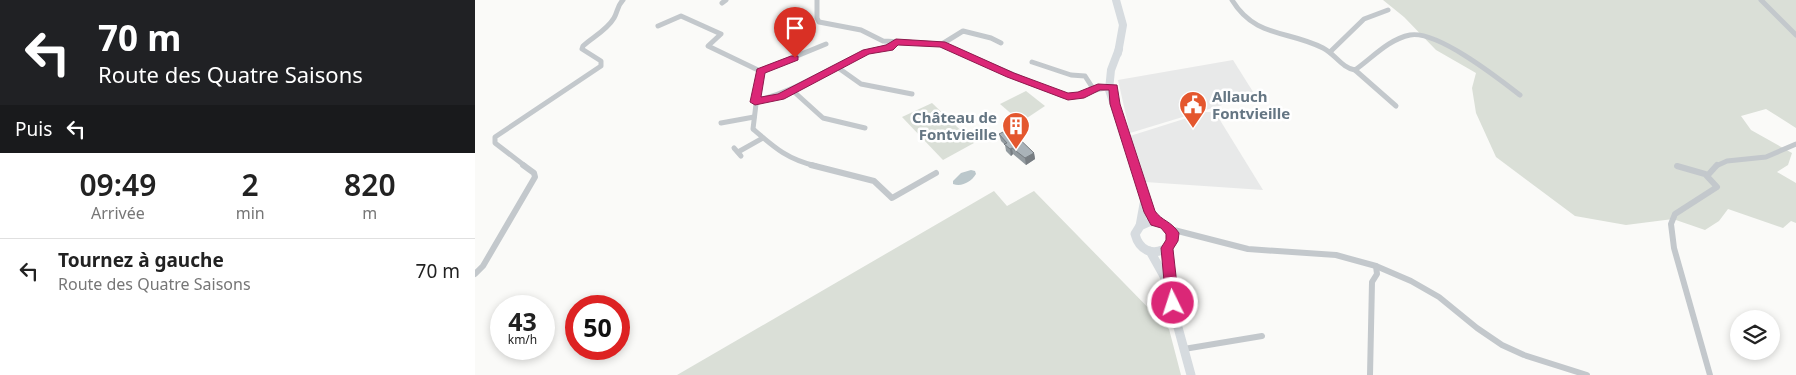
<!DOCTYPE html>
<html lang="fr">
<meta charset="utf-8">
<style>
body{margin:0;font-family:"Noto Sans",sans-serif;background:#f2f2f2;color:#222;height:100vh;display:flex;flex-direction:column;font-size:19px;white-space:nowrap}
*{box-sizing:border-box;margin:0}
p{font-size:16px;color:#767676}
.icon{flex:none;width:28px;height:28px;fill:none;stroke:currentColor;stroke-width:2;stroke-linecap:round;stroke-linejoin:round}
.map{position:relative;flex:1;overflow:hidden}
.details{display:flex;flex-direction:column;background:#fff;width:475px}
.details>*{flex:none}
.guide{background:#202124;color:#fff;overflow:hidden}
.controls{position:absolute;left:1255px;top:310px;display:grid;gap:10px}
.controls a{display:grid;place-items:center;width:50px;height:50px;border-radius:50%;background:#fff;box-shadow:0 2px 8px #0003;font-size:25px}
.speed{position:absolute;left:15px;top:295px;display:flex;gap:10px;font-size:25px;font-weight:700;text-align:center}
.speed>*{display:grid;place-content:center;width:65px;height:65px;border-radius:50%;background:#fff;box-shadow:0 2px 8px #0003;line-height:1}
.speed small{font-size:12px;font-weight:400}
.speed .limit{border:8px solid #d22;background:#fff;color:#111}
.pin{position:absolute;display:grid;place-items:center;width:42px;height:42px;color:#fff;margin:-51px -21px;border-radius:50% 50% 50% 0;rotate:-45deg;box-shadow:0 0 5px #0007}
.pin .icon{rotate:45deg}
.me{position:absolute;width:55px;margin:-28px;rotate:356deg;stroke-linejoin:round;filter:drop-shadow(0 0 4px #0008)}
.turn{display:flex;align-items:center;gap:18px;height:105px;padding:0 15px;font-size:22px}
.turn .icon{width:65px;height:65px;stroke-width:2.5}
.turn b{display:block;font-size:35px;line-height:42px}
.then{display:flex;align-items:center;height:48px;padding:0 15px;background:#0003;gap:10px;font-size:19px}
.eta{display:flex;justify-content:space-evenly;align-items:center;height:85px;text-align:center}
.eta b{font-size:30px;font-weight:600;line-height:35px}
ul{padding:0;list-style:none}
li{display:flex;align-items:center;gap:15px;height:65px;padding:0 15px;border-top:1px solid #e0e0e0}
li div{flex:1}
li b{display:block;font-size:19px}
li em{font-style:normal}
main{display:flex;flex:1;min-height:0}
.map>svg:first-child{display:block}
</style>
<main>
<section class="details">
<div class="guide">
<div class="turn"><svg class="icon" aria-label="left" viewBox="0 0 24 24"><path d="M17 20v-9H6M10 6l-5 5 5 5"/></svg><div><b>70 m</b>Route des Quatre Saisons</div></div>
<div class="then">Puis<svg class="icon" aria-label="left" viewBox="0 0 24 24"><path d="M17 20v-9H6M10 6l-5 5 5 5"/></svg></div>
</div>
<div class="eta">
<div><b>09:49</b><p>Arrivée</p></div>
<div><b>2</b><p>min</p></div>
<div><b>820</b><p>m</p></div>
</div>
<ul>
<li><svg class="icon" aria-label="left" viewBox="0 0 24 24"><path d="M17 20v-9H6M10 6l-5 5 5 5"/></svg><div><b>Tournez à gauche</b><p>Route des Quatre Saisons</p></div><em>70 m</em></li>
</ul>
</section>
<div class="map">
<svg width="1321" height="375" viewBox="0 0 1321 375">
<rect width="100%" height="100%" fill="#fafaf8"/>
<g fill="#e8e9e9">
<path d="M758,60L780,95L655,133L643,80Z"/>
<path d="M731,112H740L788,190L670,182L655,136Z"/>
</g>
<g fill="#dadfd7">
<path d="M908,0H1321V128L1291,109L1266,116L1276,130L1317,153L1313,165L1302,172L1321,183V223L1316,221L1308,228L1253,209L1244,221L1230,230L1198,219L1151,225L1100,216L1021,157L1001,113L997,88L1001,73L961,50L929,17Z"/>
<path d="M551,91L570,106L546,122L525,104Z"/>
<path d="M457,103L499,143L468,160L427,117Z"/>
<path d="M519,191L532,206L559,191L694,329L706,375H202Z"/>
</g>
<path fill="#bbc7cb" d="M496,170L500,171L501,174C496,182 487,187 478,184V181L486,173Z"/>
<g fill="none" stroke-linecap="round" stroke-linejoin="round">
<g stroke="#c3c8cc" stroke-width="5">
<path d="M342,0V18L344,22L386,30L408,41L467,44L588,96C606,98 621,87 639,87"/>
<path d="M757,0C780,38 813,30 848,48C860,54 867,68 880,70C897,58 914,39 935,35C962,30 1023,78 1045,95"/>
<path d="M1286,0L1321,35"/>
<path d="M247,3L251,0"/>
<path d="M183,26L206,16L246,34L233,46L285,71"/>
<path d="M467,44L488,31L516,38L526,43"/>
<path d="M855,52L889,19L913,10"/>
<path d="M557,62L596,75L610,76L619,90"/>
<path d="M362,67L386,84L437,94"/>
<path d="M880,70L921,106"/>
<path d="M317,90L348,118L390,128"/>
<path d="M280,101C320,92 351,69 389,53C400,49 411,49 421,42"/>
<path d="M246,123L279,117"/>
<path d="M259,148L266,156"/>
<path d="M263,152L288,138"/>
<path d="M50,166L20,143V137L126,66V61L107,49L108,46C118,37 132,30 139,18C143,11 142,6 148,0"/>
<path d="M341,166C312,159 300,148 278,129L285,71L351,44"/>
<path d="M1241,166L1252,161L1291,157L1321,144"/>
</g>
<g stroke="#c3c8cc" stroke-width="6">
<path d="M336,165L399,181L417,198L461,173"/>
<path d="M1202,166L1230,174L1242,187L1200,214L1196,224L1199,248L1235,375"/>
<path d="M1233,175L1242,165"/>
<path d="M695,229L773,249L861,255L901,266L936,281L964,297L1002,328L1027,345L1049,355L1112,375"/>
<path d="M0,274L8,266L60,177L59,173L48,165"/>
<path d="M709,349L787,336"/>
<path d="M895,375L897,282L902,274L901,266"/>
</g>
<g stroke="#d6dbdf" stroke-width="8">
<path d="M641,0L648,25L643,53"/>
<path d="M644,49L636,70L634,90L660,166"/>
</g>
<g stroke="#d6dbdf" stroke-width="9">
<path d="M660,165L675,212L680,221"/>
<path d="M674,222C681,221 687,222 693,227C713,244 669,269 660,234L665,226Z"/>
<path d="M665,226L669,204"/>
<path d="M692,248L697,291"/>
<path d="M675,251L689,276L716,375"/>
</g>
</g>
<path fill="#929a9f" d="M524,134L559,153L560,159L551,165L538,154L536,156L531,151L530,145L526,141Z"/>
<g fill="#777d82">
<path d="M537,148L538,154L536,156L535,149Z"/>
<path d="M559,153L560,159L551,165L550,158Z"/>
</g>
<path fill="#aab3b9" stroke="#777d82" d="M534,129L559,153L550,158L537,148L535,149L529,144L532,143L524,134Z"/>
<path fill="#db2777" stroke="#8e194d" d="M421,39L470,42L539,73L593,93L603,92L623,84L642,85L645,104L680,211C687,221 696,221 704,233L703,241L698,249L704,303L702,307L698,309L693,307L691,303L686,248L691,240V234L686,228L676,225L669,212L635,104L634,90H625L609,98L593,100L532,77L465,47L423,45L418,50L394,54L309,99L280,105L275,102L282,69L316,56H323V60L290,73L286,97L303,94L388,50L411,45Z"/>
<defs>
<symbol id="civic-pin" viewBox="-11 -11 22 30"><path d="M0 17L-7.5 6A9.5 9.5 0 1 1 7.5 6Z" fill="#e4572e" stroke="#fff"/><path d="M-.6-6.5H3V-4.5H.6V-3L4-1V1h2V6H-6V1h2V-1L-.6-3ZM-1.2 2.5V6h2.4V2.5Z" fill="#fff"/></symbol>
<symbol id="building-pin" viewBox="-11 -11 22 30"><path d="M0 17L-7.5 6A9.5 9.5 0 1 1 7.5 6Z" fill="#e4572e" stroke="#fff"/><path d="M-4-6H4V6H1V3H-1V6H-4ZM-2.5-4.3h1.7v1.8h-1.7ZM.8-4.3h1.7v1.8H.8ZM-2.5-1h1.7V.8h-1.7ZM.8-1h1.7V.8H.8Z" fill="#fff"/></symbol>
</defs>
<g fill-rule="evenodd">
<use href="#civic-pin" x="702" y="89" width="32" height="43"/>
<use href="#building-pin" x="525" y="110" width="32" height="43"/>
</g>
<g text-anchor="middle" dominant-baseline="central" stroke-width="5" stroke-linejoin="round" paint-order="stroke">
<g font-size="15" font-weight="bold" fill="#657683" stroke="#fff" text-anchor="start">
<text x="737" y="96">Allauch<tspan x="737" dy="17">Fontvieille</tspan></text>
<text x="522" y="117" text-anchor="end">Château de<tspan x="522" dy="17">Fontvieille</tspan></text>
</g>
</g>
</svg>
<div class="controls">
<a><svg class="icon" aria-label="layers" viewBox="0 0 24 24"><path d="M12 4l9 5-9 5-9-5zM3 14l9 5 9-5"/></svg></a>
</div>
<div class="speed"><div>43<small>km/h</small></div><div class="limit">50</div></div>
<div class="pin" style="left:320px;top:58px;background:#d93025"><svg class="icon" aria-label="arrive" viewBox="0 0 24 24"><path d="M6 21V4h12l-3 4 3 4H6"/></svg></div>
<svg class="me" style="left:698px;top:303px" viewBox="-20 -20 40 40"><circle r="17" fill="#db2777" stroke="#fff" stroke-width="3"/><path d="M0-11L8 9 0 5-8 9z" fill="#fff"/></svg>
</div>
</main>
